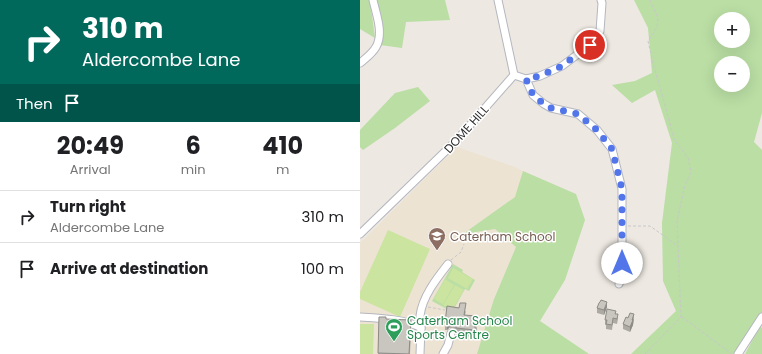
<!DOCTYPE html>
<meta charset="utf-8">
<style>
body{margin:0;font-family:Poppins,sans-serif;background:#f6f6f6;color:#202124;height:100vh;display:flex;flex-direction:column;font-size:15px;white-space:nowrap}
*{box-sizing:border-box;margin:0}
p{font-size:13px;color:#757577}
.icon{flex:none;width:22px;height:22px;fill:none;stroke:currentColor;stroke-width:2;stroke-linecap:round;stroke-linejoin:round}
.map{position:relative;flex:1;overflow:hidden}
.panel{display:flex;flex-direction:column;background:#fff;width:360px}
.panel>*{flex:none}
.top-card{background:#00695c;color:#fff;overflow:hidden}
.controls{position:absolute;left:354px;top:12px;display:grid;gap:8px}
.controls a{display:grid;place-items:center;width:36px;height:36px;border-radius:50%;background:#fff;box-shadow:0 4px 16px #0002;font-size:20px}
.pin{position:absolute;display:grid;place-items:center;width:34px;height:34px;color:#fff;margin:-17px;border:2px solid #fff;border-radius:50%;box-shadow:0 1px 4px #0007}
.me{position:absolute;width:44px;margin:-22px;rotate:0deg;stroke-linejoin:round;filter:drop-shadow(0 0 3px #0008)}
.turn{display:flex;align-items:center;gap:14px;height:84px;padding:0 16px;font-size:18px}
.turn .icon{width:52px;height:52px;stroke-width:2.5}
.turn b{display:block;font-size:28px;line-height:34px}
.then{display:flex;align-items:center;height:38px;padding:0 16px;background:#0003;gap:8px;font-size:15px}
.eta{display:flex;justify-content:space-evenly;align-items:center;height:68px;text-align:center}
.eta b{font-size:24px;font-weight:700;line-height:28px}
ul{padding:0;list-style:none}
li{display:flex;align-items:center;gap:12px;height:52px;padding:0 16px;border-top:1px solid #e0e0e0}
li div{flex:1}
li b{display:block;font-size:15px}
li em{font-style:normal}
main{display:flex;flex:1;min-height:0}
.map>svg:first-child{display:block}
</style>
<main>
<section class="panel">
<div class="top-card">
<div class="turn"><svg class="icon" aria-label="right" viewBox="0 0 24 24"><path d="M7 20v-9h11M14 6l5 5-5 5"/></svg><div><b>310 m</b>Aldercombe Lane</div></div>
<div class="then">Then<svg class="icon" aria-label="arrive" viewBox="0 0 24 24"><path d="M6 21V4h12l-3 4 3 4H6"/></svg></div>
</div>
<div class="eta">
<div><b>20:49</b><p>Arrival</p></div>
<div><b>6</b><p>min</p></div>
<div><b>410</b><p>m</p></div>
</div>
<ul>
<li><svg class="icon" aria-label="right" viewBox="0 0 24 24"><path d="M7 20v-9h11M14 6l5 5-5 5"/></svg><div><b>Turn right</b><p>Aldercombe Lane</p></div><em>310 m</em></li>
<li><svg class="icon" aria-label="arrive" viewBox="0 0 24 24"><path d="M6 21V4h12l-3 4 3 4H6"/></svg><div><b>Arrive at destination</b></div><em>100 m</em></li>
</ul>
</section>
<div class="map">
<svg width="402" height="354" viewBox="0 0 402 354">
<rect width="100%" height="100%" fill="#ede8e1"/>
<path fill="#ede3d3" d="M97,147L155,167L163,171L156,247L134,299L136,354H0V243Z"/>
<g fill="#badea4" fill-rule="evenodd">
<path d="M0,0H10L15,38L0,29Z"/>
<path d="M15,0H85L90,20L46,22L42,48L20,45L24,33Z"/>
<path d="M274,0H402V113L394,142L402,150V314L375,354H271L316,311L303,281L302,223L312,143L295,90L272,103L252,85L275,81L292,73L288,28ZM361,19H383V41H361ZM361,63H383V85H361Z"/>
<path d="M58,87L70,101L35,128L3,150L0,147V130L35,93Z"/>
<path d="M163,171L216,194L225,220L205,280L180,321L229,354H117L134,299L156,247L135,229L103,234L155,197Z"/>
<path d="M93,264L103,270L102,272L115,280L109,291L105,289L92,312L72,301Z"/>
<path d="M400,326L402,328V354H385Z"/>
</g>
<g fill="#cbe4a0">
<path d="M28,230L70,249L40,317L0,299V292Z"/>
<path d="M93,268L113,279L107,289L88,278Z"/>
<path d="M85,279L94,285L83,304L74,299Z"/>
<path d="M95,285L104,290L92,310L83,305Z"/>
<path d="M0,324H14L13,354H0Z"/>
</g>
<g fill="none" stroke-linecap="round" stroke-linejoin="round">
<defs>
<g id="minor">
<path d="M0,63C6,58 12,54 16,47C24,33 16,14 13,0"/>
<path d="M154,75L166,79L173,95L184,104L191,108L218,114L237,130L252,149L262,189V275L259,284"/>
<path d="M166,79L180,76L202,66L230,45L240,31L242,3L241,0"/>
<path d="M0,234L96,141L154,75L138,0"/>
<path d="M0,317C17,318 46,319 61,328L60,354"/>
<path d="M61,328C61,324 60,320 60,316C62,297 77,278 88,264"/>
<path d="M83,354L88,345L91,333"/>
<path d="M378,354L402,317"/>
</g>
</defs>
<use href="#minor" stroke="#b5b7bf" stroke-width="9"/>
<g stroke="#c8c8c8" stroke-width="1" stroke-dasharray="3 2" stroke-linecap="butt">
<path d="M290,0C292,6 298,15 298,21C298,28 291,36 288,41L293,63L305,105L314,139L328,158L331,172L325,185L317,221L318,246"/>
<path d="M268,226H290L318,246L321,317"/>
<path d="M91,260L101,252L104,244"/>
<path d="M68,307L85,310"/>
<path d="M322,317L372,354"/>
<path d="M285,354L321,317"/>
</g>
<use href="#minor" stroke="#fff" stroke-width="7"/>
</g>
<g fill="#adaaa4">
<path d="M247,307L244,315L237,313V308Z"/>
<path d="M106,311L105,315L116,322L117,329L116,334L115,333V337L96,335V331L92,328H89L87,330H85V323Z"/>
<path d="M256,314L258,319L257,324L253,323L252,330L246,329V325H245V320Z"/>
<path d="M19,317L26,319L51,330L50,354H18Z"/>
<path d="M268,318L274,319L273,325L270,332L263,329V324Z"/>
</g>
<g fill="#8d8b86">
<path d="M247,302V307L244,315V310Z"/>
<path d="M274,314L273,325L270,332V327L272,320Z"/>
<path d="M89,321V328L87,330V323Z"/>
</g>
<g fill="#c9c6bf" stroke="#8d8b86">
<path d="M241,300L247,302L244,310L237,308L239,303L240,302Z"/>
<path d="M100,303H106L104,315L116,316L115,322H117L116,326H115V330L96,328V324L92,321H89L87,323H85L87,306L99,308Z"/>
<path d="M247,309L256,311L255,314H258L257,319L253,318L252,325L246,324L247,320H245Z"/>
<path d="M270,313L274,314L272,320H273L270,327L263,324L266,317L268,318Z"/>
<path d="M19,317H26V319L51,320L49,354L18,353Z"/>
</g>
<g fill="none" stroke-linecap="round" stroke-linejoin="round">
<path stroke="#5275ea" stroke-width="7" stroke-dasharray="0 12.6" d="M230,45L202,66L180,76L166,79L173,95L184,104L191,108L218,114L237,130L252,149L262,189V263"/>
</g>
<defs>
<symbol id="school-pin" viewBox="-11 -11 22 30"><path d="M0 17L-7.5 6A9.5 9.5 0 1 1 7.5 6Z" fill="#8d6e63" stroke="#fff"/><path d="M0-5L7-2L0 1L-7-2ZM-4 1L0 2.5L4 1V4Q0 6-4 4Z" fill="#fff"/></symbol>
<symbol id="stadium-pin" viewBox="-11 -11 22 30"><path d="M0 17L-7.5 6A9.5 9.5 0 1 1 7.5 6Z" fill="#2e9e5b" stroke="#fff"/><path d="M0-5a6.5 5 0 1 0 0 10a6.5 5 0 1 0 0-10ZM-3.5-1.8h7v3.6h-7Z" fill="#fff"/></symbol>
</defs>
<g fill-rule="evenodd">
<use href="#school-pin" x="67" y="226" width="20" height="27"/>
<use href="#stadium-pin" x="24" y="317" width="20" height="27"/>
</g>
<g text-anchor="middle" dominant-baseline="central" stroke-width="3" stroke-linejoin="round" paint-order="stroke">
<g font-size="12" fill="#2d2d2d" stroke="#fff">
<text transform="translate(106 129) rotate(-48)">DOME HILL</text>
</g>
<g font-size="12" fill="#785e54" stroke="#fff" text-anchor="start">
<text x="90" y="236">Caterham School</text>
</g>
<g font-size="12" fill="#27864d" stroke="#fff" text-anchor="start">
<text x="47" y="320">Caterham School<tspan x="47" dy="14">Sports Centre</tspan></text>
</g>
</g>
</svg>
<div class="controls">
<a>+</a>
<a>−</a>
</div>
<div class="pin" style="left:230px;top:45px;background:#d93025"><svg class="icon" aria-label="arrive" viewBox="0 0 24 24"><path d="M6 21V4h12l-3 4 3 4H6"/></svg></div>
<svg class="me" style="left:262px;top:263px" viewBox="-20 -20 40 40"><circle r="19" fill="#fff"/><path d="M0-13L10 11 0 6-10 11z" fill="#5275ea"/></svg>
</div>
</main>
